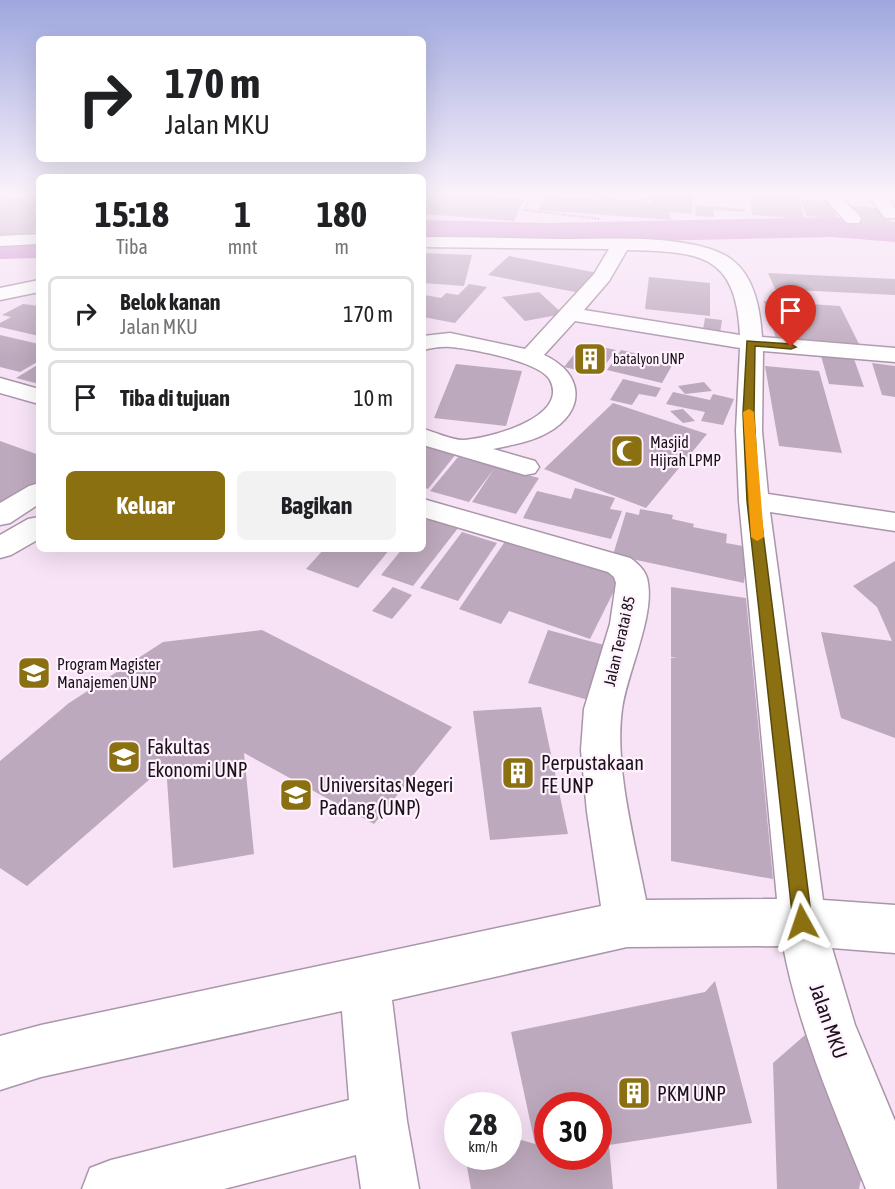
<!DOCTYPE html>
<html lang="id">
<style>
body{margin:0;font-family:"Asap Condensed",sans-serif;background:#f2f2f2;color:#202124;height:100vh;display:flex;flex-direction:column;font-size:22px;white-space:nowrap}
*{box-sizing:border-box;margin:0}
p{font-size:20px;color:#757577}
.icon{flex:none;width:33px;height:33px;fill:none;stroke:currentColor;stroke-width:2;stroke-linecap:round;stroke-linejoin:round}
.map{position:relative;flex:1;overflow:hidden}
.details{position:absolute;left:36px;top:174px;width:390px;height:378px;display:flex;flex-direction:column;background:#fff;border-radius:9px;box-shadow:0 6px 24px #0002}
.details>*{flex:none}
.banner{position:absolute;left:36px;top:36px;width:390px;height:126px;border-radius:9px;box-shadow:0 6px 24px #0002;background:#fff;color:#202124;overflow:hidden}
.speed{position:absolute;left:444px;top:1092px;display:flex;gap:12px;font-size:30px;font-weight:700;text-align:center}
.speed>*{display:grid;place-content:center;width:78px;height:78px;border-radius:50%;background:#fff;box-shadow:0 6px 24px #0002;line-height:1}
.speed small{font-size:15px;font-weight:400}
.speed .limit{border:9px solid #d22;background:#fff;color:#111}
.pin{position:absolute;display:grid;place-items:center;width:51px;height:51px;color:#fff;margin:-62px -26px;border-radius:50% 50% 50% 0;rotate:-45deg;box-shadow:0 0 6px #0007}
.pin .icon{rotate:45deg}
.me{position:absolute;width:66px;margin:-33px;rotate:355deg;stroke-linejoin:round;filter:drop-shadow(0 0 4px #0008)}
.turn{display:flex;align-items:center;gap:21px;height:126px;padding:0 30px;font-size:27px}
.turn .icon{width:78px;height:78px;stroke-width:2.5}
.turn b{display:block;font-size:42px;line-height:51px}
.eta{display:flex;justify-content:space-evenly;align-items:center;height:102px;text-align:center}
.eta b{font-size:36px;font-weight:700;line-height:42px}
.cta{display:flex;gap:12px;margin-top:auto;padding:12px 30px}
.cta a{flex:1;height:69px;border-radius:9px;background:#8b7012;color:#fff;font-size:24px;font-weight:700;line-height:69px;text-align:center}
.cta a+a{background:#f2f2f2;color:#202124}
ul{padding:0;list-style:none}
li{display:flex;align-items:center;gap:18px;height:75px;margin:0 12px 9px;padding:0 18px;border:3px solid #e0e0e0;border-radius:9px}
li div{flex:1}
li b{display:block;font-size:22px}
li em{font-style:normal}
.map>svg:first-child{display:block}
</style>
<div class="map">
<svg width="895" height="1189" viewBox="0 0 895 1189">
<rect width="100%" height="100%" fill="#f7e2f6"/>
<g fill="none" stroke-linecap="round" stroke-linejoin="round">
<g fill="#d093ce" fill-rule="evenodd">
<path d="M832,217L895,222V242L832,237L548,243L423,240V220L548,223Z"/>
<path d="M39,238V258L0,259V239Z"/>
</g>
</g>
<g fill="#bda9bd" fill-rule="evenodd">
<path d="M429,193H439L524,199L514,221L423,214V201Z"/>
<path d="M653,193H692V214L669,212L672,220L538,210L546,196L651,203Z"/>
<path d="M750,193H798L804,219L752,215Z"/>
<path d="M0,196L39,200V229L20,240L0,238Z"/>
<path d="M801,199L832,201L837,218L806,216Z"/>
<path d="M696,205L745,209V212L714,210V217L695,216Z"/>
<path d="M849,206L882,208L895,229L861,227Z"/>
<path d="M423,253L472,255L464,286L423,283Z"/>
<path d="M509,256L598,273L580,293L488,275Z"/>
<path d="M768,273L895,279V295L775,289Z"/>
<path d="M649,277L710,283V316L645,309Z"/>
<path d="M469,284L487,287L455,323L423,317L425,295L441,298L446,293L458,295Z"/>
<path d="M539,292L563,314L525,321L502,297Z"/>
<path d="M764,301L840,306L860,346L777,341Z"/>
<path d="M23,304L39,306V336L0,327V323L11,317L2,315Z"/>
<path d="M705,318L722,320L720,333L703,330Z"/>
<path d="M0,335L39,344V361L20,372L0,367Z"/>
<path d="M583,343L616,350L598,375L564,367Z"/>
<path d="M621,350L674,362L662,383L607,370Z"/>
<path d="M821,356L854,359L864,387L829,384Z"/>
<path d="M872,363L895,366V397L882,395Z"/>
<path d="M39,364V384L16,378Z"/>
<path d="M456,364L522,371L506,426L434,418Z"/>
<path d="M765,366L819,371L842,453L779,446Z"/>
<path d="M623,379L661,388L656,397L639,394L632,405L610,400Z"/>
<path d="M704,382L712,391L685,394L678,386Z"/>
<path d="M673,392L710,400L713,394L734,399L723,425L701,421L705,412L666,404Z"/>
<path d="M613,403L707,434L646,508L544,469Z"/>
<path d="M683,409L695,421L683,423L670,411Z"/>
<path d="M0,441L39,455V482L0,507Z"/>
<path d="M423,445L456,454L428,489L423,487Z"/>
<path d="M458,457L495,467L539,478L516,514L472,502L494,469L469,502L430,491Z"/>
<path d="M575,488L615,498L610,509L622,511L611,539L523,518L537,491L571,499Z"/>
<path d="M640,509L673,515L672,519L694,524L693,527L727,534L726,543L748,547L744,583L613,555L626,512L639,515Z"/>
<path d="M432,513L462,523L413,586L381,575L402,549H423V524Z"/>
<path d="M462,532L497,543L458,601L420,588Z"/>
<path d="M506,540L621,577L590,639L509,611L501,624L459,609Z"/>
<path d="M324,549H390L358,588L306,569Z"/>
<path d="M895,561V738L841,718L821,632L892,641L877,607L853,586Z"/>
<path d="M393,587L412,595L392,619L372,611Z"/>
<path d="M671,587L746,598L773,879L671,861V658H677L671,657Z"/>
<path d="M262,630L452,727L374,824L244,753L254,854L173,868L166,765L27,886L0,868V761L69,703L163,642Z"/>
<path d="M548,630L608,646L592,701L528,683Z"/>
<path d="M541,707L568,834L490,840L473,711Z"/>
<path d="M715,981L752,1123L609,1145L613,1189H471L465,1156H508V1136L535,1144L511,1032L705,992ZM548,1106H598V1156H548Z"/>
<path d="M805,1035L864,1165L859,1189H777L773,1063Z"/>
</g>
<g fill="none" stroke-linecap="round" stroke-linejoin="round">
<defs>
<g id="minor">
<path d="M597,193H647L650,196C643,203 604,200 597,193Z"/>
<path d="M820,193H836L859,215L861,219L859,223H847Z"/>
<path d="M867,193H883L895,208V218H885Z"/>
<path d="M39,234V244L0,246V236Z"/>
<path d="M423,237C469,237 514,238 560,239C604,239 695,233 731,259C755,277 760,309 762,337L895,348V362L763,351L762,431L768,494L895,513V531L770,512L823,900L895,905V953L832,948L855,1025L895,1121V1189H866C834,1110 799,1030 783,946L627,947L392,1000L407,1121L419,1189H361L356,1155L224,1189H82L90,1168L111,1160L349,1100L342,1011L41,1077L0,1090V1036L41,1025L601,906L587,812L581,750L584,709L610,624L616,583L614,577L608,572L423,517V499L630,558C639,564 647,572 648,583C654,618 627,673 622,709C614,766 635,843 646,900L777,899L739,501L736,431L740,348L575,321L544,355C584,373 587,411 547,433C531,442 511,445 493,449L535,461L539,467L535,473L525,475L423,445V429C435,432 451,440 463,440C487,439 570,418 550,380C540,361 471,349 451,347C441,346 432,348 423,350V336L450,333L525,349L594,274L609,249L423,247ZM627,250C698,252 736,252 740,335L584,310L609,281Z"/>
<path d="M39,280V292L0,300V288Z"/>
<path d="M0,378L39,389V404L0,393Z"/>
<path d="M39,483V504L10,523L0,525V503L29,486Z"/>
<path d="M39,517V539L11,555L0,558V535L28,519Z"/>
</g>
</defs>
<use href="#minor" stroke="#aa96a9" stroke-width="3"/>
<path stroke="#948593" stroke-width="2" stroke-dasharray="1.5 1.5" stroke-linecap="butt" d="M532,193L524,210L600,219"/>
<use href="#minor" fill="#fff" fill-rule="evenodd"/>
</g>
<linearGradient id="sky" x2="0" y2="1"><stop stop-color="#9ea7de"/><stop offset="0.54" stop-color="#fbf2fb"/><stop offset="1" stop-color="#fbf2fb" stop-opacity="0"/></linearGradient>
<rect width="895" height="359" fill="url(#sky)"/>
<path fill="#8b7012" stroke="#5a490c" stroke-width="1.5" d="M747,341L791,344L796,347L791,349L755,346L754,413L759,501L812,922L809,929L802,932L796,929L793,922L747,501L743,413Z"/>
<path fill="#f59e0b" d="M749,409L754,412L764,537L757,541L751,537L743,412Z"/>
<defs>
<symbol id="building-square" viewBox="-11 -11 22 22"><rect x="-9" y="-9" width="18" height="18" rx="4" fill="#8b7012" stroke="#fff2fe"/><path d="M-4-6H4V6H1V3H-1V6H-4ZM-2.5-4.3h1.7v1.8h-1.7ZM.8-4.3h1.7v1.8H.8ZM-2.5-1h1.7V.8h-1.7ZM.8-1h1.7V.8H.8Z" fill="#fff"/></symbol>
<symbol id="mosque-square" viewBox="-11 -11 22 22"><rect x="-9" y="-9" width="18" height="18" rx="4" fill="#8b7012" stroke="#fff2fe"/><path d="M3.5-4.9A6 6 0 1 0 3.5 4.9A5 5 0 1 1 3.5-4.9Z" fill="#fff"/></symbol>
<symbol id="university-square" viewBox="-11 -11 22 22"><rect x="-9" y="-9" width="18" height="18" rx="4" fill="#8b7012" stroke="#fff2fe"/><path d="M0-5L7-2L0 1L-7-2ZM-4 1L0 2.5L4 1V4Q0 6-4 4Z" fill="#fff"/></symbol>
</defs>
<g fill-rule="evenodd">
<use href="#building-square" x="571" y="340" width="38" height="38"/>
<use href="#mosque-square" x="608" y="432" width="38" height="38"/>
<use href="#university-square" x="15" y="654" width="38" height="38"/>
<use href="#university-square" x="105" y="738" width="38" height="38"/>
<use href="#building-square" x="499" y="754" width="38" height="38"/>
<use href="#university-square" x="277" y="776" width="38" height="38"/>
<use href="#building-square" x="615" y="1074" width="38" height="38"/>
</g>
<g text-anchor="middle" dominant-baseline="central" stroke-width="4.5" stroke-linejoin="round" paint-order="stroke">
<g font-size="14" fill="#1a1219" stroke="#fff2fe" text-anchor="start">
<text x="613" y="359">batalyon UNP</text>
</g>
<g font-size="16" fill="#1a1219" stroke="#fff2fe" text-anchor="start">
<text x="650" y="442">Masjid<tspan x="650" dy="18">Hijrah LPMP</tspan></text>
<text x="57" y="664">Program Magister<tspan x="57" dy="18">Manajemen UNP</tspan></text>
</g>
<g font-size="16" fill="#1a1219" stroke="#fff2fe">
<text transform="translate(619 641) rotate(-77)">Jalan Teratai 85</text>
</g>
<g font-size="20" fill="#1a1219" stroke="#fff2fe" text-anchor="start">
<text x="147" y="746">Fakultas<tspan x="147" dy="23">Ekonomi UNP</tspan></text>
<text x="541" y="762">Perpustakaan<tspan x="541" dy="23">FE UNP</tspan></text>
<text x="319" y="784">Universitas Negeri<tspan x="319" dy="23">Padang (UNP)</tspan></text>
<text x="657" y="1093">PKM UNP</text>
</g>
<g font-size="20" fill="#1a1219" stroke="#fff2fe">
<text transform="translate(829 1021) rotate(71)">Jalan MKU</text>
</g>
</g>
</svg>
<div class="speed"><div>28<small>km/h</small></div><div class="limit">30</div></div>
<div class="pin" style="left:791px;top:347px;background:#d93025"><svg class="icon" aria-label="arrive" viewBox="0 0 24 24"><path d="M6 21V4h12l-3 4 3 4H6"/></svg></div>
<svg class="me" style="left:802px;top:922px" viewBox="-20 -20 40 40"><path d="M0-17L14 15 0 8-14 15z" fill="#8b7012" stroke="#fff" stroke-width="4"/></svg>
<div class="banner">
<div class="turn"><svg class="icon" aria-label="right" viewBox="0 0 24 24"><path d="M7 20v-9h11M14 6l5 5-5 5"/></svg><div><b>170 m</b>Jalan MKU</div></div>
</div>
<section class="details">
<div class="eta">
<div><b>15:18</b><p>Tiba</p></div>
<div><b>1</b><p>mnt</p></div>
<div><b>180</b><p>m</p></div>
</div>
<ul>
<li><svg class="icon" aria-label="right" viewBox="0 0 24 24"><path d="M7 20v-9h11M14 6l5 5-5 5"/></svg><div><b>Belok kanan</b><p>Jalan MKU</p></div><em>170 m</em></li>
<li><svg class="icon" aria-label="arrive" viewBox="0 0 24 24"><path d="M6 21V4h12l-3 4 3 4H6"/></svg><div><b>Tiba di tujuan</b></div><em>10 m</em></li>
</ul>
<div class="cta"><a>Keluar</a><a>Bagikan</a></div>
</section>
</div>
